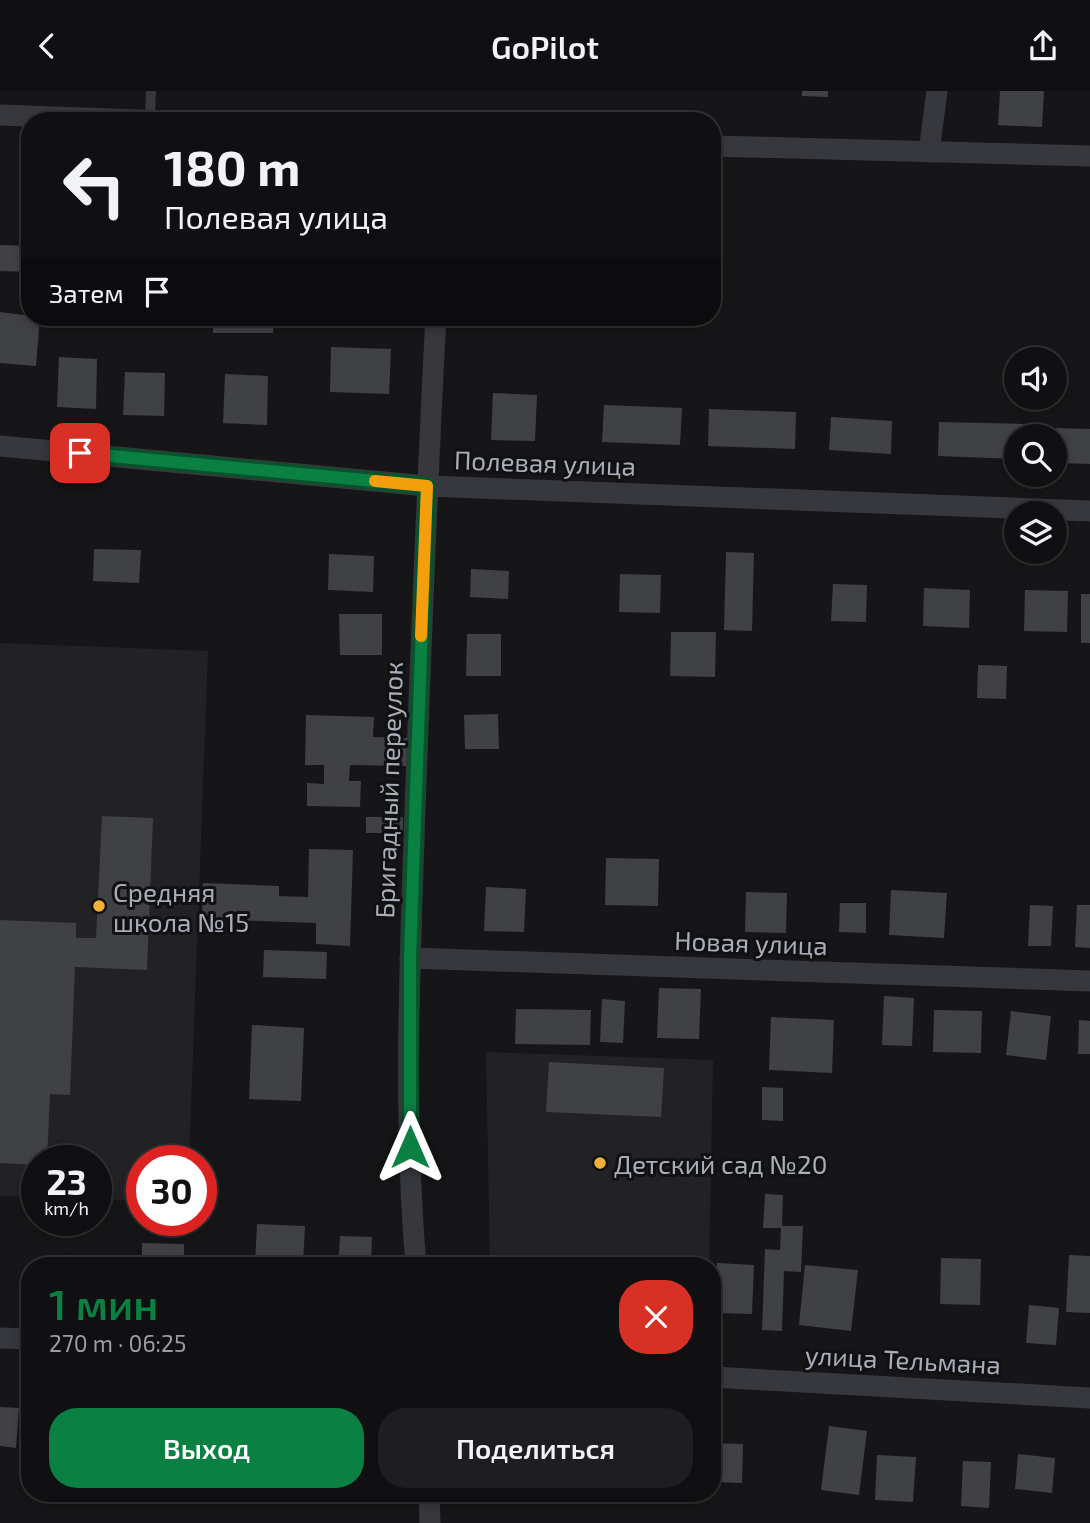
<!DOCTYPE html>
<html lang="ru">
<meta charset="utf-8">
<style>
body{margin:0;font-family:"Exo 2",sans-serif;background:#1e1e20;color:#f1f3f6;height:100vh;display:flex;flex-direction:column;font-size:26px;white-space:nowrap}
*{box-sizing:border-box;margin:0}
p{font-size:23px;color:#9c9d9f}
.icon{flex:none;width:38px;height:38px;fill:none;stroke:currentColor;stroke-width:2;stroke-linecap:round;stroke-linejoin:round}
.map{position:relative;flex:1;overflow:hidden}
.panel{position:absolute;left:21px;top:1166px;width:700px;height:245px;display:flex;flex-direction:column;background:#101012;border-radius:28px;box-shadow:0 4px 10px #0003,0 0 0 2px #303032}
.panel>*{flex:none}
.guide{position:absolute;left:21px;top:21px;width:700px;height:214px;border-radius:28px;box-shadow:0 4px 10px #0003,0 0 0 2px #303032;background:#101012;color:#f1f3f6;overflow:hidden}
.fabs{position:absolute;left:1004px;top:256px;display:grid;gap:14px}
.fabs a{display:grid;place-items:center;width:63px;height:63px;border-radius:50%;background:#101012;box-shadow:0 4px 10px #0003,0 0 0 2px #303032;font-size:35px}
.speed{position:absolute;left:21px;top:1054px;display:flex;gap:14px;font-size:35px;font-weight:700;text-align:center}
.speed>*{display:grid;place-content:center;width:91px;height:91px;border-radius:50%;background:#101012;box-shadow:0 4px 10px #0003,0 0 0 2px #303032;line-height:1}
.speed small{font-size:18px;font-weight:400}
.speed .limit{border:10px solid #d22;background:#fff;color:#111}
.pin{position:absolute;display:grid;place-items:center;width:60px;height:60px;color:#fff;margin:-30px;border-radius:14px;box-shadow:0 4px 10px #0006}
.me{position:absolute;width:77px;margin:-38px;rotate:0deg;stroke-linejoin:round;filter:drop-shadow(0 0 5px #0008)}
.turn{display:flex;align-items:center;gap:24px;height:147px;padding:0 28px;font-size:32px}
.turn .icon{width:91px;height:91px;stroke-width:2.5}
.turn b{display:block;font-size:49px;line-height:60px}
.then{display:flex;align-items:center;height:66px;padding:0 28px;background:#0003;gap:14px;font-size:26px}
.round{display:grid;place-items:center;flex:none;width:74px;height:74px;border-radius:28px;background:#1e1e20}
.headline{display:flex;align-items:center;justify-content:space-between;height:119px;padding:0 28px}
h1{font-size:42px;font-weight:600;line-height:52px;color:#0b8043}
.action{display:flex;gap:14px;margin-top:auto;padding:14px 28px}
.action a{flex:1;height:80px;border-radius:28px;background:#0b8043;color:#fff;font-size:28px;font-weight:600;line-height:80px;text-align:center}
.action a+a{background:#1e1e20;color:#f1f3f6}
header{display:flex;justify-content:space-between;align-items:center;height:91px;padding:0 28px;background:#101012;font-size:32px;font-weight:600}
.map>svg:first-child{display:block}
</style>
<header><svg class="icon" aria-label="back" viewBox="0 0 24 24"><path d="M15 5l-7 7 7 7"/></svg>GoPilot<svg class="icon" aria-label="share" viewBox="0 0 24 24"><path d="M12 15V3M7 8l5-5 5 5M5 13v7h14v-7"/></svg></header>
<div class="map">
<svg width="1090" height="1432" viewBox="0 0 1090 1432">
<rect width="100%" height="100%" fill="#161618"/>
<g fill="#222225">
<path d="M0,552L208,560L189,1069H142V1110L96,1108V1069H37V1106L0,1105Z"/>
<path d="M486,961L713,969L709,1174H490Z"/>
</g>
<g fill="#404145">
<path d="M802,0H828V6L802,5Z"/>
<path d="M1000,0H1044L1042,36L998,34Z"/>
<path d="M0,154L30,155V181L0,180Z"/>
<path d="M0,221L40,226L36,275L0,272Z"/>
<path d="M213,226H274L273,242H213Z"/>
<path d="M330,226H400V236L329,233Z"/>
<path d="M331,256L391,258L389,303L330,301Z"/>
<path d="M59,266L97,268L96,318L57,316Z"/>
<path d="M125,281L165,282L164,325L123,324Z"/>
<path d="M225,283L268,285L267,334L223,332Z"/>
<path d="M493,302L537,304L535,350L491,349Z"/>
<path d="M604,314L682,317L680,354L602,351Z"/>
<path d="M709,318L796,321L795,358L708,355Z"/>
<path d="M831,326L892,330L891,363L829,359Z"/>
<path d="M939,331L1024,333L1023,345H1017V368L938,365Z"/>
<path d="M1056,337L1090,338V373L1055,372Z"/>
<path d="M94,458L141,459L139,492L93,490Z"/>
<path d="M726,461L754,462L752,540L724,539Z"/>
<path d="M329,463L374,465L373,501L328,499Z"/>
<path d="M471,478L509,480L508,508L470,506Z"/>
<path d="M620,483L661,484L660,522L619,521Z"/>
<path d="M833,493L867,494L866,531L831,530Z"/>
<path d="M924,497L970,499L969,537L923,535Z"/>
<path d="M1025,499L1068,500L1067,541L1024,540Z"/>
<rect x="1081" y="503" width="9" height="49"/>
<path d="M339,523H382V564H340Z"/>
<path d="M671,541H716L715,586L670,585Z"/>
<path d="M467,543H501V585H466Z"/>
<path d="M978,574L1007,575L1006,608L977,607Z"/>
<path d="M498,623L499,658H465L464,624Z"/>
<path d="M306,624L374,626L373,646L407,647V675L350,674L349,690H361L360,716L307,715V692L324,693V674H305Z"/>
<path d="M102,725L153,727L147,879L75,876L70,1004L50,1003L47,1069H37V1074L0,1072V829L76,832V847H96Z"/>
<rect x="366" y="726" width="37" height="16"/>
<path d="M309,758L353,759L350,855L316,853V832L202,828L203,792L279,795V805L308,806Z"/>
<path d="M606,767L659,768L658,815L605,814Z"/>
<path d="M486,796L526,798L524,841L484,840Z"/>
<path d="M891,799L947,802L944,847L889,844Z"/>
<path d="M746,801L787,802L786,842L745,841Z"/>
<path d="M840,812H866V842L839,841Z"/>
<path d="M1030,814L1053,815L1051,855H1028Z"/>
<path d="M1077,814H1090V857L1075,856Z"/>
<path d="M264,859L327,861L326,888L263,886Z"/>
<path d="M659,897L701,898L699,948L657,947Z"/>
<path d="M884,905L914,907L912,955L882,954Z"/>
<path d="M602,908L625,910L623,952L600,951Z"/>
<path d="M516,918L591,919L590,954L515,953Z"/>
<path d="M934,919L982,920L981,962L933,961Z"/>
<path d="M1011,920L1051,925L1046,969L1006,964Z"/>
<path d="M771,926L834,929L832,982L769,979Z"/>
<path d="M1079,929L1090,930V963H1078Z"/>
<path d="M252,934L304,937L301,1010L249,1008Z"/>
<path d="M549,971L664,977L661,1026L546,1021Z"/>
<path d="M762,996L783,997V1030L762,1029Z"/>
<path d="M765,1103L783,1104L782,1135H803L801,1181L784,1180L782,1240L762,1239L765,1158L780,1159L781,1137H763Z"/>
<path d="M257,1133L305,1135L303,1174H255Z"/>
<path d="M340,1145L372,1146L371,1174H338Z"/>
<path d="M142,1152L184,1153V1174H142Z"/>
<path d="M1069,1164L1090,1165V1222L1066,1221Z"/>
<path d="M941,1167L981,1168L980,1214L940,1213Z"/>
<path d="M717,1172L754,1174L752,1223L715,1222Z"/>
<path d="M805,1174L858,1179L851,1240L799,1234Z"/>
<path d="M1029,1214L1059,1217L1056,1254L1026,1252Z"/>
<path d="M0,1316L19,1317L16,1357L0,1355Z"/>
<path d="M829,1335L867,1340L859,1404L821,1399Z"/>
<path d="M712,1352L743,1353L742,1392L712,1391Z"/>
<path d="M1018,1363L1055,1367L1052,1402L1015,1398Z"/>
<path d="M877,1364L916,1366L913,1411L875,1409Z"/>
<path d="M963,1370L991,1371L989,1417L961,1415Z"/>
</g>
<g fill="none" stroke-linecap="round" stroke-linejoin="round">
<path stroke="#37383d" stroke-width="10" d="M150,29L151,0"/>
<g stroke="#37383d" stroke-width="21">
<path d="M0,24L164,30"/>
<path d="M712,55L1090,65"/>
<path d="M929,61L937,0"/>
<path d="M0,355L427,395L1090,420"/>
<path d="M410,867L1090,890"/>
<path d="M416,1174C403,1023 410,870 415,719C421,554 427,390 436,226"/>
<path d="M0,1247L30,1248"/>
<path d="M712,1286L1090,1307"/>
<path d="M429,1402L430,1432"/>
</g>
</g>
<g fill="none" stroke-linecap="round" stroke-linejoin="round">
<defs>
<path id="route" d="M80,362L427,395L410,867V1056"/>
</defs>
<use href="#route" stroke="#07532c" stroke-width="18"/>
<use href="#route" stroke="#0b8043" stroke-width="12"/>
<path stroke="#f59e0b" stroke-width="12" d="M375,390L427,395L421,545"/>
</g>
<g fill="#f2b134" stroke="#111113" stroke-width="2.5">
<circle cx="99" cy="815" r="7"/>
<circle cx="600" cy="1072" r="7"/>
</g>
<g text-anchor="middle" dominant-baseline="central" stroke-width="6" stroke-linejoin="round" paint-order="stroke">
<g font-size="26" fill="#a8adb8" stroke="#111113">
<text transform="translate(545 371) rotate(2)">Полевая улица</text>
<text transform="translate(388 699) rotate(-88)">Бригадный переулок</text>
<text transform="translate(751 851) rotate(2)">Новая улица</text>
<text transform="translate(903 1268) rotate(3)">улица Тельмана</text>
</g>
<g font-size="26" fill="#a8adb8" stroke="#111113" text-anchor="start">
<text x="113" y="800">Средняя<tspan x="113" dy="30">школа №15</tspan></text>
<text x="614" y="1072">Детский сад №20</text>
</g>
</g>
</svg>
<div class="fabs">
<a><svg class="icon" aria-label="sound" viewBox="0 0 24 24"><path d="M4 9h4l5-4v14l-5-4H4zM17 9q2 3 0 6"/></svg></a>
<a><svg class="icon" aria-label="search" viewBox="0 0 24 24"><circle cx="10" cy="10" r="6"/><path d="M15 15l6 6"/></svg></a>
<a><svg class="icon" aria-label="layers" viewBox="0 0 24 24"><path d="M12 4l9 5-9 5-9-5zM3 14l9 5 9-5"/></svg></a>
</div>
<div class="speed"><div>23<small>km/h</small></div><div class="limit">30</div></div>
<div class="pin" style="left:80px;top:362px;background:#d93025"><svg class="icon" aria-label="arrive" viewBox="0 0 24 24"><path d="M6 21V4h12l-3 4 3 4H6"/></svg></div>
<svg class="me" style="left:410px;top:1056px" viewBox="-20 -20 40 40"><path d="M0-17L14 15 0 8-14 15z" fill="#0b8043" stroke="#fff" stroke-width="4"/></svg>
<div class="guide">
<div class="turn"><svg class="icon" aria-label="left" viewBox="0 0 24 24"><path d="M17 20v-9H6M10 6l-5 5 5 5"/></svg><div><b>180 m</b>Полевая улица</div></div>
<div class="then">Затем<svg class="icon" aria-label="arrive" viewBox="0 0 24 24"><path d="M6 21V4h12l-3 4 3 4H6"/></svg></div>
</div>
<section class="panel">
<div class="headline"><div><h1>1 мин</h1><p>270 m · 06:25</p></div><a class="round" style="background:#d93025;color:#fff"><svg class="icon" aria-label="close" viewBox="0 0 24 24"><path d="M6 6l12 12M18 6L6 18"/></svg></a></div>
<div class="action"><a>Выход</a><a>Поделиться</a></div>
</section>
</div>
